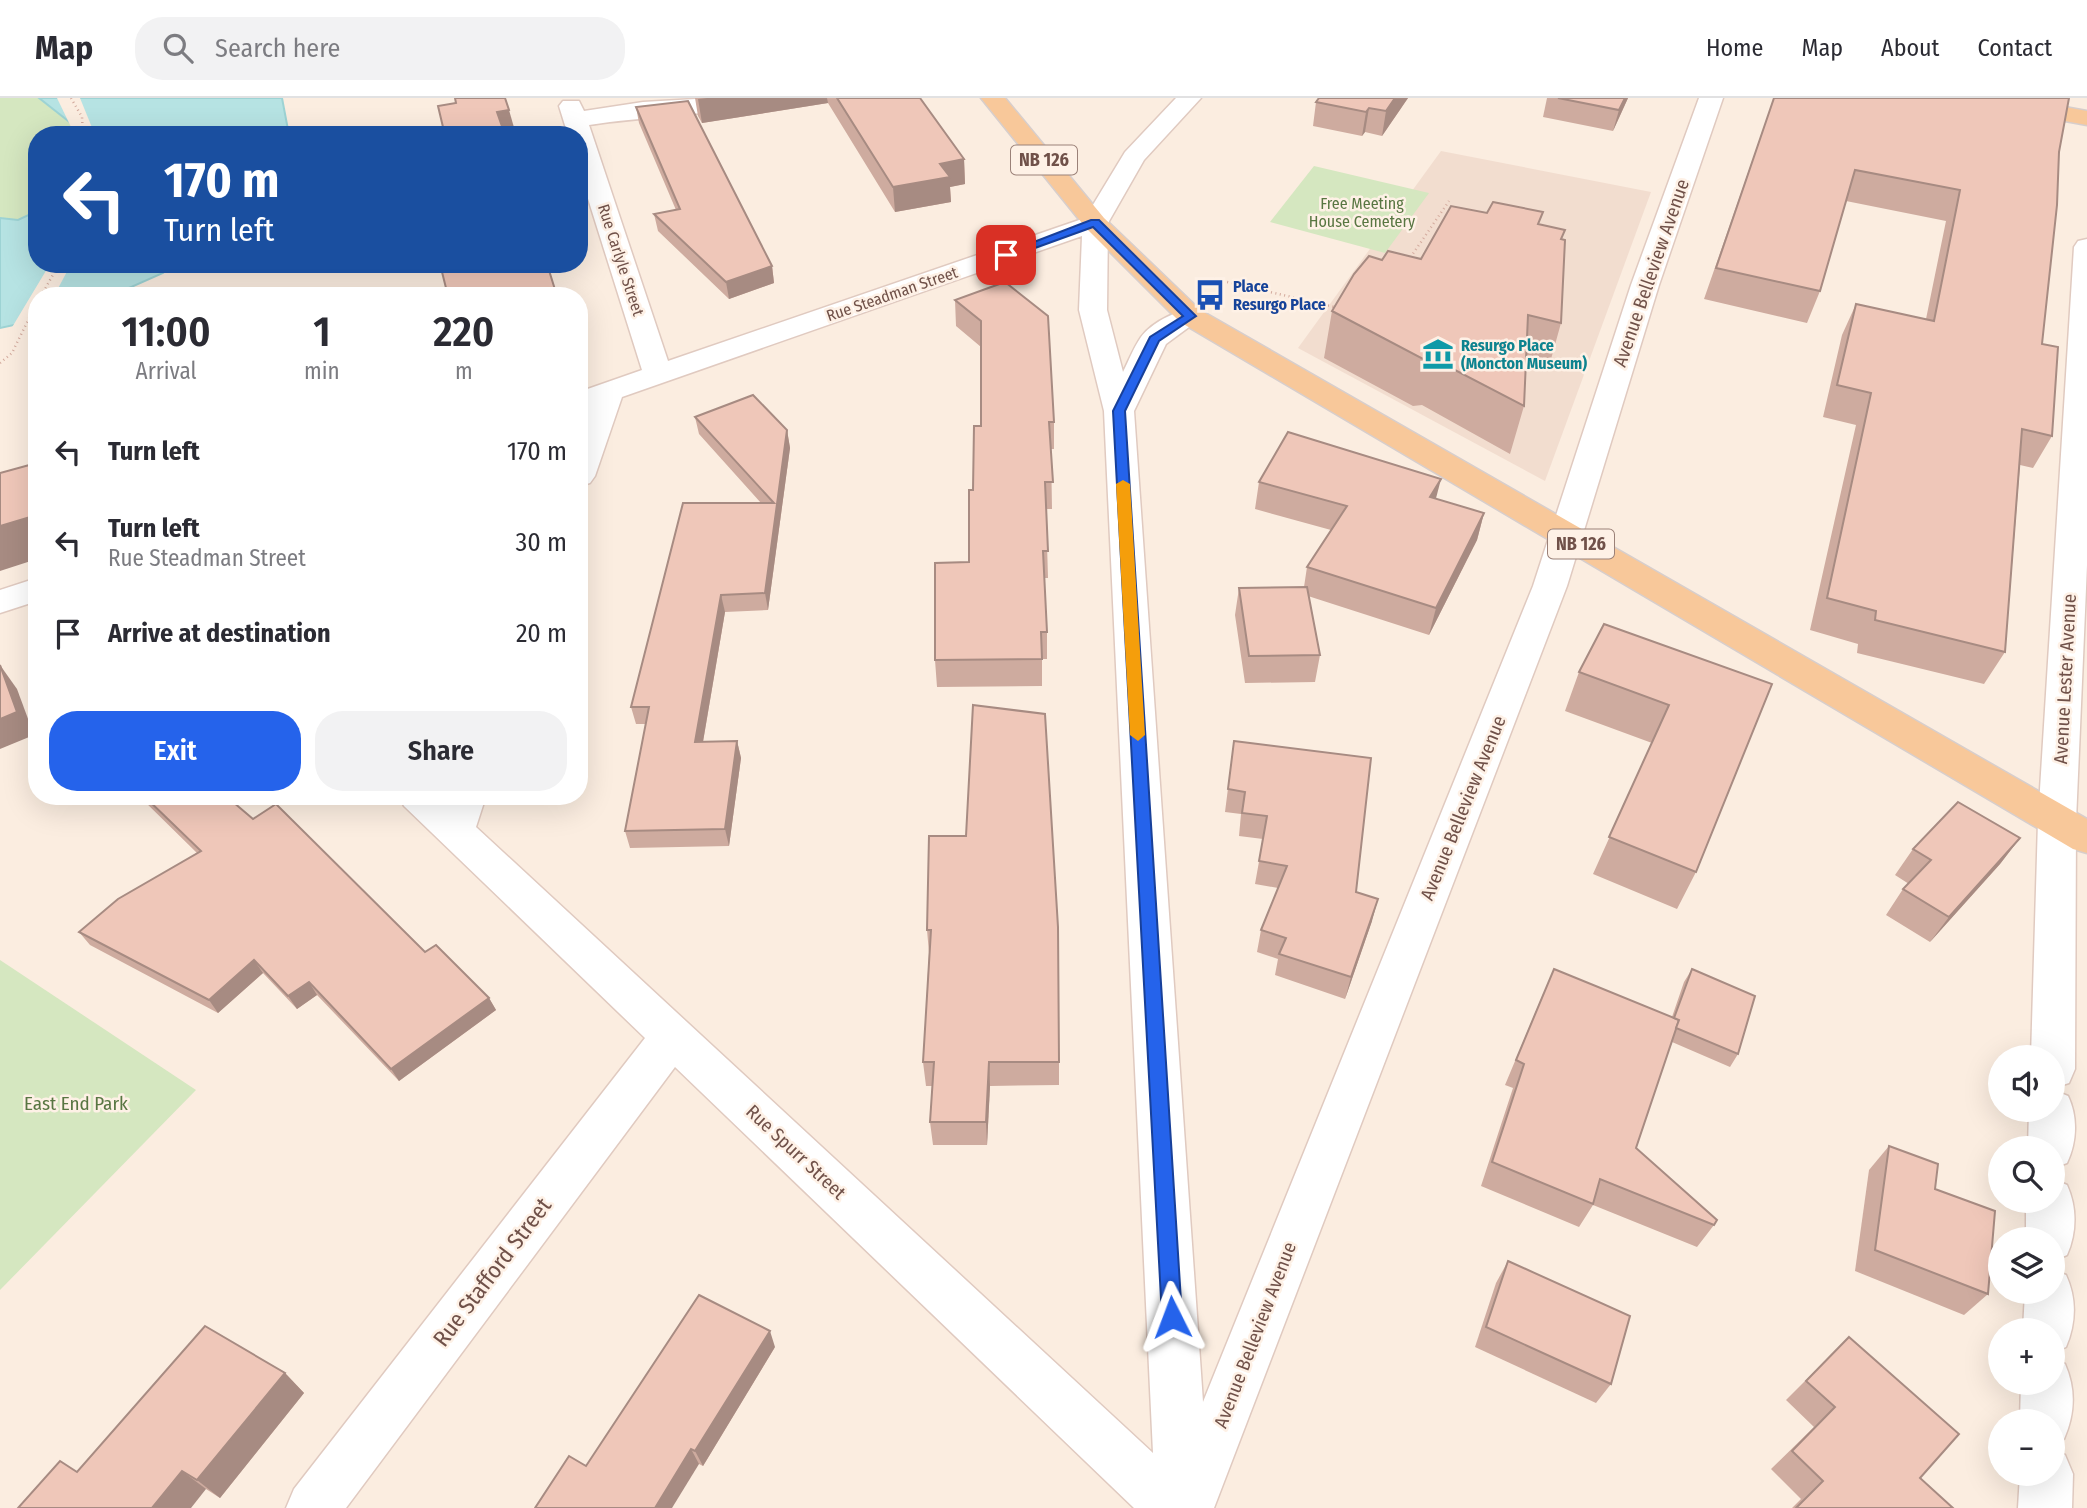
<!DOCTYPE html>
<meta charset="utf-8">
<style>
body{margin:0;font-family:"Fira Sans Condensed",sans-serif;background:#f2f2f3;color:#2b2b33;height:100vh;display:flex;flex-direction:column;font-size:26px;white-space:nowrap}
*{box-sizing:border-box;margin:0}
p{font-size:23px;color:#7c7c81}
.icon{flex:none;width:38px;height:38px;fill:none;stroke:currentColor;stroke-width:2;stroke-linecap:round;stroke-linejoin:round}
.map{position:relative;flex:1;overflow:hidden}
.details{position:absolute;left:28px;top:189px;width:560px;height:518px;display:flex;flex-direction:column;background:#fff;border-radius:28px;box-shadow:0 7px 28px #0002}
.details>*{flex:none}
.guide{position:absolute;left:28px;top:28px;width:560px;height:147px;border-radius:28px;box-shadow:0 7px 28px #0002;background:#1a4fa0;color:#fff;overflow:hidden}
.controls{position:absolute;left:1988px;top:947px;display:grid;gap:14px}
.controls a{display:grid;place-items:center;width:77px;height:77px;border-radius:50%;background:#fff;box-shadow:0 7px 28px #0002;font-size:35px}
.pin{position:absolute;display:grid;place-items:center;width:60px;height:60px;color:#fff;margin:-30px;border-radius:14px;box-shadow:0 4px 10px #0006}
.me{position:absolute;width:77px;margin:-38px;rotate:357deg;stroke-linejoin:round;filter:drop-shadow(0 0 5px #0008)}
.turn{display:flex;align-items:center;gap:24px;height:147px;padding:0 21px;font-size:32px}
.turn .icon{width:91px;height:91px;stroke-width:2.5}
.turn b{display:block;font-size:49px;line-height:60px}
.eta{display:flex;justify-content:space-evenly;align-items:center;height:119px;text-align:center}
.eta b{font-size:42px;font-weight:600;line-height:49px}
.primary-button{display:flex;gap:14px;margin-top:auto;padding:14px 21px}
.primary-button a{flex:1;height:80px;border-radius:28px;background:#2563eb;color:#fff;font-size:28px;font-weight:600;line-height:80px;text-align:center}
.primary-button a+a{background:#f2f2f3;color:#2b2b33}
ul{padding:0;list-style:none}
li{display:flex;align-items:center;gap:21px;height:91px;padding:0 21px}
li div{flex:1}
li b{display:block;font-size:26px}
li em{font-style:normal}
header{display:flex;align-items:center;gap:42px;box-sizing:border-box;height:98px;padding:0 35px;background:#fff;border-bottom:2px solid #e1e1e2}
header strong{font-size:33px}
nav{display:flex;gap:38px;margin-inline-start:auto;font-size:24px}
.search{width:490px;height:63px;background:#f2f2f3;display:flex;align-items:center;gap:18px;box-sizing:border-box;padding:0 24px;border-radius:28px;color:#7c7c81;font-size:26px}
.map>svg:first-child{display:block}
</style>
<header>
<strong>Map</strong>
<div class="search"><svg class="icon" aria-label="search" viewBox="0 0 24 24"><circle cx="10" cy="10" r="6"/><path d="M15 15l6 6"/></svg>Search here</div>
<nav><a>Home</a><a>Map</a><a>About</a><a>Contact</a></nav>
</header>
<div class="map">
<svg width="2087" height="1410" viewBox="0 0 2087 1410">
<rect width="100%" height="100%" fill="#fbede0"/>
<path fill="#f2ddcf" d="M1441,53L1651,94L1545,383L1298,250Z"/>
<g fill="#d5e7c0">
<path d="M0,0H39L86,37H37V113L18,122L0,120Z"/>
<path d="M1314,68L1429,95L1385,155L1270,124Z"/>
<path d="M0,862L196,992L0,1192Z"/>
</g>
<g fill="#b6e3e3" stroke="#9dd3d4" stroke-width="2">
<path d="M39,0H282L289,37H86Z"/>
<path d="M37,113V166H174L163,175L111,198H37V222L0,230V120L18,122Z"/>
</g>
<g fill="#fbede0">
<path d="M57,0H80L95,37H80L71,29Z"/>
<path d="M50,166H71L54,198H37V226L11,231Z"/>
</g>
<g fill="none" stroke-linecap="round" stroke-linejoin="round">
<defs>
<g id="minor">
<path d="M713,0H761L757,5C702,19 645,18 589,27L668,263L1085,120L1125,54L1176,0H1201L1144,62L1108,125L1107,212L1123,274C1129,262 1134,249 1141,239C1152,224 1182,208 1200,212L1204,218L1166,246L1134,313L1203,1304L1533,488L1631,187L1699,0H1723L1659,187L1567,488L1214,1410H1134L675,969L346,1410H286L294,1391L645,940L404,708L399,698H443L447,702L448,698H486L476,729L1153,1355L1104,313L1079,212L1082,138L622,299L595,378L590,385L579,388V335L588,311L579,313V294L642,272L579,72V37H568L559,8L563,3H579L584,13L643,4Z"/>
<path d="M2087,141V467L2076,723L2075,971L2069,985L2053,990V959H2031L2038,723L2074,149L2078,143Z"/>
<path d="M37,480V503L0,515V492Z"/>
<path d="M2053,992L2068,998C2078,1019 2077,1044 2067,1065L2053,1070V1050H2028L2029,1012H2053Z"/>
<path d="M2053,1081L2067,1087C2077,1109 2077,1134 2067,1157L2053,1163V1141H2026V1102H2053Z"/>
<path d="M2053,1172L2066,1177C2077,1201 2076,1225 2066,1249L2053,1255V1232H2023L2025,1194H2053Z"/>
<path d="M2053,1261L2065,1266C2076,1291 2075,1316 2064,1341L2053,1346V1323H2020L2021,1284H2053Z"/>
<path d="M2053,1352L2065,1357L2073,1376L2072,1410H2018L2020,1376H2053Z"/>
</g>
<g id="major">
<path d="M981,0H1005L1104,120L1200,212L2087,721V755L2073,751L1180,224L1086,130Z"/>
<path d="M1964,0H2015L2087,13V27L1976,7L1968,5Z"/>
</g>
</defs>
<use href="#minor" stroke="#e0cac0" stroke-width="3"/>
<use href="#major" stroke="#d7cecc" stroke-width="3"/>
<g stroke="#d3aa9d" stroke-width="2.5" stroke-dasharray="1 3.5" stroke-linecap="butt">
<path d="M71,0L82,19L83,37"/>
<path d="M1408,163L1449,103"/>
<path d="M1214,181L1339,210"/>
<path d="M41,198L59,166"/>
<path d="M0,265L12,255L37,204"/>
</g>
<use href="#minor" fill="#fff" fill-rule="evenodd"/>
<use href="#major" fill="#f8c89a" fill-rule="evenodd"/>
</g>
<g fill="#ceab9f">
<path d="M695,0H920L964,61L965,86L950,89L951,104L895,114L828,5L702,25L698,18Z"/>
<path d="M1408,0L1382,38L1365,34L1362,38L1313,28L1316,4Z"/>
<path d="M1547,0H1628L1613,33L1543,19Z"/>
<path d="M1774,0L2059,54L2042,246L2052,338L2033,370L2020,367L2005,554L1984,586L1857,555L1858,546L1810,532L1856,327L1823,319L1842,237L1856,206L1926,221L1946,123L1846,103L1820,193L1807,225L1704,201Z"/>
<path d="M636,9L772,168L774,185L729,201L658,133L654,116L676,112L639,25Z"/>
<path d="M1540,127L1563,142L1561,225L1548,272L1526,266L1524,308L1510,356L1422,307L1413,308L1324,260L1332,213L1382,162L1421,161Z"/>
<path d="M1005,184L1054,324V351H1051L1052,411H1046L1048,480H1044L1047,534V561H1042V588L937,589L935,562L969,464L973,392L981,328V249L956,228L955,202Z"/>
<path d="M695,319L787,332L790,350L768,512L725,514L703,644L737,643L741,660L729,748L630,750L625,733L646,626H636L631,609L761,405L699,336Z"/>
<path d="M1259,384L1436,401L1484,415L1477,442L1429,537L1308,498L1320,557L1315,584L1245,585L1235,517L1239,490L1304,489L1307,469L1331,432L1255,411Z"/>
<path d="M1579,574L1772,586L1696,774L1677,811L1593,776L1652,645L1565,613Z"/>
<path d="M1234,643L1356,794L1372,823L1345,901L1275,877L1278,861L1257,854L1261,832L1278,790L1255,786L1263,741L1239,738L1241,716L1225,714Z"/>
<path d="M139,698H226L253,721L425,854L489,900L496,912L399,983L317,897L297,911L263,875L218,915L90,847L79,834L197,755Z"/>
<path d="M929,738L1059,964V987L990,988L987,1047H933L930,1024L932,988H926L923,964L929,855L927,832Z"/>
<path d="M2020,740L2000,766L1930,844L1886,817L1903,791L1909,786L1895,777L1913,751Z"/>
<path d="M1692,871L1738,956L1730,969L1672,944L1636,1050L1714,1127L1697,1149L1593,1107L1579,1129L1481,1088L1513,990L1505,987L1543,896L1672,919L1684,884Z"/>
<path d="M1889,1048L1935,1091L1988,1196L1964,1217L1855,1173L1869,1072Z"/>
<path d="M1508,1163L1611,1286L1596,1305L1475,1249L1496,1185Z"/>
<path d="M1849,1239L1920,1380L1953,1410H1792L1801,1401L1771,1371L1814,1329L1786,1302Z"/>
<path d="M775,1249L703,1368L699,1366L586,1368Z"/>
<path d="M285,1275L304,1295L220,1400L206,1391L77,1374Z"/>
</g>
<g fill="#a78b82">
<path d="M707,0H827L828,5L702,25L698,1Z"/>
<path d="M1395,0H1408L1382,38L1386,13Z"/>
<path d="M1625,0H1628L1613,33L1619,12Z"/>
<path d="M1369,10L1365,34L1362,38L1366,14Z"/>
<path d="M509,12L515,33L503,35L497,14Z"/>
<path d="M964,61L965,86L950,89L951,104L895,114L893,89L940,66Z"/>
<path d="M772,168L774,185L729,201L726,184Z"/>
<path d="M787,332L790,350L768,512L765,495Z"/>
<path d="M1441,381L1434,408L1430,399Z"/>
<path d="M1484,415L1477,442L1429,537L1436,510Z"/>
<path d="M37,417V461L0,473V428Z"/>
<path d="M721,497L725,514L700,661L695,644Z"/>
<path d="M0,567L17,591L34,637L0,651Z"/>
<path d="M737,643L741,660L729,748L725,731Z"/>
<path d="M2020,740L2000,766L1930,844L1949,819Z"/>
<path d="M1378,801L1372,823L1345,901L1351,879Z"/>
<path d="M254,862L263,875L218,915L209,902Z"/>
<path d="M309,884L317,897L297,911L288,898Z"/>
<path d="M489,900L496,912L399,983L391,971Z"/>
<path d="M989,964L990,988L987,1047L986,1024Z"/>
<path d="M770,1233L775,1249L703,1368L695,1353Z"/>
<path d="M285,1275L304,1295L220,1400L197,1382Z"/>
<path d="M691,1351L699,1366L672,1410H655Z"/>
<path d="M182,1373L206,1391L191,1410H152Z"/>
</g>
<g fill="#efc7b9" stroke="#a78b82" stroke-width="2">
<path d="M455,0H505L509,12L497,14L505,37H441L439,30L443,29L438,8L456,5Z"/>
<path d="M837,0H920L964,61L940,66L950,79L893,89Z"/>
<path d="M1319,0H1395L1386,13L1369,10L1366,14L1316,4Z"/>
<path d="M1558,0H1625L1619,12Z"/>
<path d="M1774,0H2069L2059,54L2057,107L2042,246L2058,249L2052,338L2022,331L2005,554L1875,522L1876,513L1827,500L1871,295L1837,287L1856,206L1934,223L1960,92L1855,72L1820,193L1716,170Z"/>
<path d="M688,3L772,168L726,184L654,116L680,111L636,9Z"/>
<path d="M1493,104L1543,114L1538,126L1565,132L1561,141L1565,142L1561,225L1528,217L1524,308L1432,260L1423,261L1332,213L1354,176L1369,158L1382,162L1388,153L1421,161L1451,108L1487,115Z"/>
<path d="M440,166H547L557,198H448Z"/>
<path d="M1005,184L1048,218L1054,324H1049L1053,384H1045L1048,453H1043L1047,534H1041L1042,561L935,562V465L969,464V392H973L974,328H981V223L955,202Z"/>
<path d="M753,297L787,332L765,495L721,497L695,644L737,643L725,731L625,733L649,609H631L683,405H774L695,319Z"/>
<path d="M1288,334L1441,381L1430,399L1484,415L1436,510L1307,469L1347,408L1259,384Z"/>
<path d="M33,366L37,377V417L0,428V375Z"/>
<path d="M1307,489L1320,557L1249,558L1239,490Z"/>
<path d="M1604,526L1772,586L1696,774L1609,739L1669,607L1579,574Z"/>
<path d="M0,567L17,614L0,621Z"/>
<path d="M973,607L1045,616L1058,829L1059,964H989L986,1024H930L934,964H923L931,832H927L929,738H966Z"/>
<path d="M1234,643L1371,660L1356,794L1378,801L1351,879L1279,856L1286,840L1261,832L1287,768L1259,763L1267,718L1242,715L1245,694L1228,691Z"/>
<path d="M144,698H226L253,721L276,706L425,854L436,847L489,900L391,971L309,884L288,898L254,862L209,902L79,834L118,801L201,753Z"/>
<path d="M1958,704L2020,740L1949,819L1903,791L1931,762L1913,751Z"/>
<path d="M1554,871L1679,922L1636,1050L1717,1122L1714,1127L1600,1081L1593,1106L1492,1064L1524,966L1516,962Z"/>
<path d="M1692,871L1755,898L1738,956L1676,930L1679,922L1674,920Z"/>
<path d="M1889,1048L1938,1066L1935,1091L1995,1113L1988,1196L1875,1152Z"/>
<path d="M1508,1163L1630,1218L1611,1286L1486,1229Z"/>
<path d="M699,1197L770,1233L695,1353L691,1351L655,1410H535L569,1358L586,1368Z"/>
<path d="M205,1228L285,1275L197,1382L182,1373L152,1410H18L60,1363L77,1374Z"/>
<path d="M1849,1239L1959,1336L1920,1380L1953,1410H1796L1823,1383L1792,1353L1835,1309L1806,1283Z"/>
</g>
<path fill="#2563eb" stroke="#184099" stroke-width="2" d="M1091,122H1099L1196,218L1159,243L1125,313L1182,1219L1179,1226L1172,1229L1165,1226L1162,1219L1113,313L1150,239L1183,218L1093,129L1010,159L1000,157Z"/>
<path fill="#f59e0b" d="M1123,382L1130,386L1145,637L1138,643L1130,637L1116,386Z"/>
<defs>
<symbol id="bus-bare" viewBox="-9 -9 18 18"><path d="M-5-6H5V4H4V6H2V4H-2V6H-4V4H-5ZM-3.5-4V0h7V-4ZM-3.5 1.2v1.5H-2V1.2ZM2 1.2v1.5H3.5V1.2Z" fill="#1a4fb4" stroke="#fef1e6" stroke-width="2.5" paint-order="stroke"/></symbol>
<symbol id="museum-bare" viewBox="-9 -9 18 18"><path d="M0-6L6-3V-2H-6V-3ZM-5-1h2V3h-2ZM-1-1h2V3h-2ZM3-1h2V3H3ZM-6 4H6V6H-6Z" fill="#0f9aa8" stroke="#fef1e6" stroke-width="2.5" paint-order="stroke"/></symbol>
</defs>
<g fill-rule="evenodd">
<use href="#bus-bare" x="1188" y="175" width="44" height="44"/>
<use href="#museum-bare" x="1416" y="234" width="44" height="44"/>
</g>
<g text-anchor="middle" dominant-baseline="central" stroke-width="5" stroke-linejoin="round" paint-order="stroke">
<g font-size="16" fill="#587642" stroke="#fef1e6">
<text x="1362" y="105">Free Meeting<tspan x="1362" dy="18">House Cemetery</tspan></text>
</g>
<g font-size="16" fill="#705149" stroke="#fef1e6">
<text transform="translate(621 162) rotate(72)">Rue Carlyle Street</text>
<text transform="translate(892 196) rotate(-19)">Rue Steadman Street</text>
</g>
<g font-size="16" font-weight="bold" fill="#164399" stroke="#fef1e6" text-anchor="start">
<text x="1233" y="188">Place<tspan x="1233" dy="18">Resurgo Place</tspan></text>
</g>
<g font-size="16" font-weight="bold" fill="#0d838f" stroke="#fef1e6" text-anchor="start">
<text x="1461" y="247">Resurgo Place<tspan x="1461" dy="18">(Moncton Museum)</tspan></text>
</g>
<g fill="#fef1e6" stroke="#9b8178" stroke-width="2">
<rect x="1011" y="47.5" width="66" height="29" rx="5"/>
<rect x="1548" y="431.5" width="66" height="29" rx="5"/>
</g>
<g font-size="18" font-weight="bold" fill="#705149">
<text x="1044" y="62">NB 126</text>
<text x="1581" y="446">NB 126</text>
</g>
<g font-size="19" fill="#705149" stroke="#fef1e6">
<text transform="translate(1651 175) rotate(-71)">Avenue Belleview Avenue</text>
<text transform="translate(2065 581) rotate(-87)">Avenue Lester Avenue</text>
<text transform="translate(1463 710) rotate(-68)">Avenue Belleview Avenue</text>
<text transform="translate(796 1054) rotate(43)">Rue Spurr Street</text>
<text transform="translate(1255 1237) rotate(-69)">Avenue Belleview Avenue</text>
</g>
<g font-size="19" fill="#587642" stroke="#fef1e6">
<text x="76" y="1005">East End Park</text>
</g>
<g font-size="23" fill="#705149" stroke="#fef1e6">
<text transform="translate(492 1174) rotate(-53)">Rue Stafford Street</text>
</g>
</g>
</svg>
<div class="controls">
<a><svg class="icon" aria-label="sound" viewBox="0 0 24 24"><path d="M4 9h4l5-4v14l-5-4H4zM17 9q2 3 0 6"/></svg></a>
<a><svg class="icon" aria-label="search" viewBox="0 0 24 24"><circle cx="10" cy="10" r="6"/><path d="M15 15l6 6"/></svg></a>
<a><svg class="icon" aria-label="layers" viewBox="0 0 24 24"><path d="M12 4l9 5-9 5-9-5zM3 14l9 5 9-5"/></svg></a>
<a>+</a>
<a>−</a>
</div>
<div class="pin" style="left:1006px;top:157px;background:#d93025"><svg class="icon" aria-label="arrive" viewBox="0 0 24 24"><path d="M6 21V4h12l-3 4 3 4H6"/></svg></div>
<svg class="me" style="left:1172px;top:1219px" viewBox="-20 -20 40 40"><path d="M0-17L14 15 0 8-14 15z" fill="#2563eb" stroke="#fff" stroke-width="4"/></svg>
<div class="guide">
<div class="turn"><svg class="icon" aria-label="left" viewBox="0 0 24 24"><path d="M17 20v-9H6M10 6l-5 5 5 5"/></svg><div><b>170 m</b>Turn left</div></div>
</div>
<section class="details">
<div class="eta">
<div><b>11:00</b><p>Arrival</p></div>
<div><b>1</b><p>min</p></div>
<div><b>220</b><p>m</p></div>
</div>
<ul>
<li><svg class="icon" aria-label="left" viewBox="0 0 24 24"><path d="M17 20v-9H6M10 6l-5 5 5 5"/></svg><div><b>Turn left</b></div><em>170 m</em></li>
<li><svg class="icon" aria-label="left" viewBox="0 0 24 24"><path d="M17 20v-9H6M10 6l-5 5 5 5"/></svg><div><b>Turn left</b><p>Rue Steadman Street</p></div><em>30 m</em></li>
<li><svg class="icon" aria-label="arrive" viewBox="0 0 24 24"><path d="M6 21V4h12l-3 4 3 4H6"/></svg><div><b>Arrive at destination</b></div><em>20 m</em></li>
</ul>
<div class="primary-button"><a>Exit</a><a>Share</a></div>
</section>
</div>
